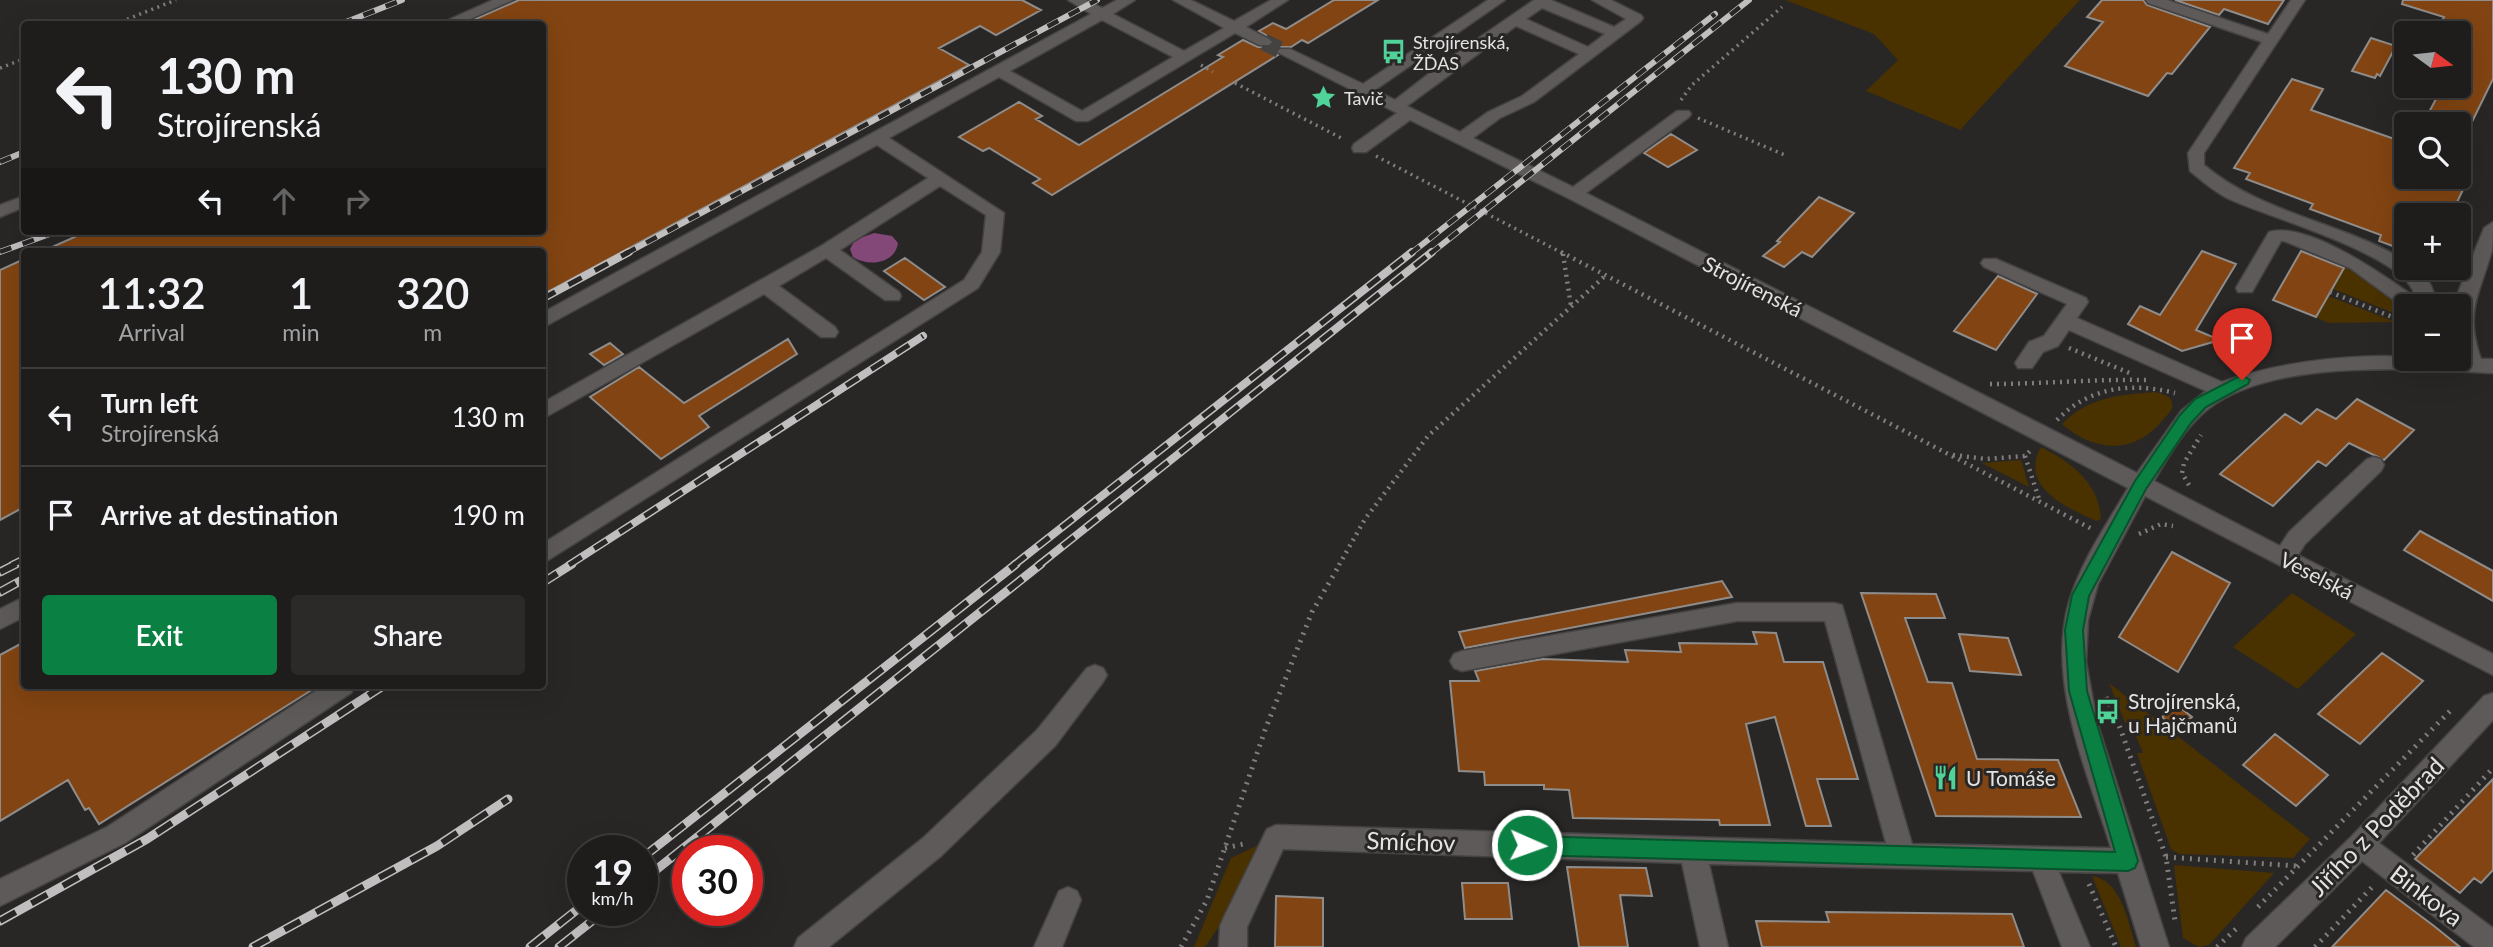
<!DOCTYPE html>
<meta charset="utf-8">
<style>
:root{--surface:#1f1d1c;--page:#2c2a29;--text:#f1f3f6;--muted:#a1a2a3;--line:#3c3b3b;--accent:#0b8043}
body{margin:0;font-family:Lato,sans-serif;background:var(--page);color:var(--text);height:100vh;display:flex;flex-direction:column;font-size:26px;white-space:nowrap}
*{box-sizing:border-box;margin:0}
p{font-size:23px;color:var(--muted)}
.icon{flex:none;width:38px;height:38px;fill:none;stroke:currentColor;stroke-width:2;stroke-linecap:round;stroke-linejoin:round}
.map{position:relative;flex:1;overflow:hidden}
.drawer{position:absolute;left:21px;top:248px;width:525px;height:441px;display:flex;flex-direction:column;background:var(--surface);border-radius:7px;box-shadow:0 7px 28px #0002,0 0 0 2px var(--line)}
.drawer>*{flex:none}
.banner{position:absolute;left:21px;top:21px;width:525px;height:214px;border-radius:7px;box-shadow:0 7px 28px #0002,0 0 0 2px var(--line);background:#1f1d1c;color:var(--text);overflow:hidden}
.needle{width:46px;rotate:105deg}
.tools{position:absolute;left:2394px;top:21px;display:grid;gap:14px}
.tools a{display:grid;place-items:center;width:77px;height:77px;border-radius:7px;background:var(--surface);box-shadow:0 7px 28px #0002,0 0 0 2px var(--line);font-size:35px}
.speed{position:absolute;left:567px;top:835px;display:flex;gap:14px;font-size:35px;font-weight:700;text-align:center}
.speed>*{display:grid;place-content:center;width:91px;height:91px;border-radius:50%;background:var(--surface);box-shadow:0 7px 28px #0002,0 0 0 2px var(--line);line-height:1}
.speed small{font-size:18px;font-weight:400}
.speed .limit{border:10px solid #d22;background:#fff;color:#111}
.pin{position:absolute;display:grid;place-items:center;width:60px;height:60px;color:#fff;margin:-72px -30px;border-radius:50% 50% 50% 0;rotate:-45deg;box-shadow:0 0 7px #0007}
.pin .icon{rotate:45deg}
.me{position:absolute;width:77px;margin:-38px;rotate:92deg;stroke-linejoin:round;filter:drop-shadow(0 0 5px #0008)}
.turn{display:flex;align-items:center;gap:24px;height:147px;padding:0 21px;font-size:32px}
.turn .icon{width:91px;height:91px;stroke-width:2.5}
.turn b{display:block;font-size:49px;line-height:60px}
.lanes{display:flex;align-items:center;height:66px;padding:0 21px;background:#0003;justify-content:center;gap:35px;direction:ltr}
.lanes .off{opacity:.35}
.eta{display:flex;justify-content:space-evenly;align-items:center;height:119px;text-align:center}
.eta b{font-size:42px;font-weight:600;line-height:49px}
.button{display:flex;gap:14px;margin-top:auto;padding:14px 21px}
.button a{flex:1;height:80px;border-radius:7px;background:var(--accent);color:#fff;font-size:28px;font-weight:600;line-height:80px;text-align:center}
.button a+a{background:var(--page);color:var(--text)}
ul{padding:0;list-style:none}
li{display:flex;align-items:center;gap:21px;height:98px;padding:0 21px;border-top:2px solid var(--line)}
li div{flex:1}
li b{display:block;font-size:26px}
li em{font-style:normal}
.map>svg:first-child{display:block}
.green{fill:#493100}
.water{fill:#834778}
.building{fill:#824412;stroke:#8f8d8b;stroke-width:2}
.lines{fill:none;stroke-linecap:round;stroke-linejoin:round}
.minor-tunnel{stroke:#454342;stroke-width:17;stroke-dasharray:17 8;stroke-linecap:butt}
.minor-casing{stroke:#444242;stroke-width:3}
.path-far2{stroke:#7f7d7d;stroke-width:3.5;stroke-dasharray:2 4.5;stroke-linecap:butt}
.path-far1{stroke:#7f7d7d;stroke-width:4.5;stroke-dasharray:2 5;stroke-linecap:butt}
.path{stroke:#7f7d7d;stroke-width:5;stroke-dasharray:2 6;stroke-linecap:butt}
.minor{fill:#5d5a59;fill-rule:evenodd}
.rail-far2-casing{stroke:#c0bebe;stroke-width:6}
.rail-far1-casing{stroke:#c0bebe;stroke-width:8}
.rail-casing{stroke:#c0bebe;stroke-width:9}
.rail-far2{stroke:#292726;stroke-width:4.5;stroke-dasharray:12;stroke-linecap:butt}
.rail-far1{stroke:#292726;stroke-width:5;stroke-dasharray:15;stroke-linecap:butt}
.rail{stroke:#292726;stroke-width:6;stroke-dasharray:18;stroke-linecap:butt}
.route{fill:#0b8043;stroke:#07532c;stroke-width:2}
.labels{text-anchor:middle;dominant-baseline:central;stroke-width:6;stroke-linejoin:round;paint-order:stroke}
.far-poi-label{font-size:18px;fill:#e4e2e2;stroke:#292726;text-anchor:start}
.street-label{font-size:21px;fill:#e4e2e2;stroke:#292726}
.poi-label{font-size:21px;fill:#e4e2e2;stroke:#292726;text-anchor:start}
.near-street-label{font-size:24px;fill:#e4e2e2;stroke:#292726}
</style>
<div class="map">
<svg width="2493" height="947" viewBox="0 0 2493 947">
<rect width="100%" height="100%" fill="#292726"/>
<path class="green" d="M1785,0H2080L1960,130L1866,91L1898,60L1874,34Z
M2345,267L2354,269L2402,305L2399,315L2333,289Z
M2328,296L2396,322L2328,323L2316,317Z
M2155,392C2162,394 2171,395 2172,403C2174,410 2166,416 2162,421C2134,455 2094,452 2062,424C2089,397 2118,395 2155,392Z
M2041,447C2071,462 2099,483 2101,519L2096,521C2066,507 2019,487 2041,447Z
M2021,460L2029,487L1982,463Z
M2292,593L2356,634L2298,689L2233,647Z
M2109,683L2310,839L2293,858L2179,854L2171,849L2137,753H2143L2131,724L2125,723Z
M1263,843L1253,854L1228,913L1205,947H1194L1231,858Z
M2174,866V865L2274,873L2209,945L2199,947L2183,938Z
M2092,876C2122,880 2128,923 2136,947H2121Z"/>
<path class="water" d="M874,233L892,236L898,243C895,264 868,267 853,257L850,249L855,240Z"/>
<path class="building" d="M519,0H1022L1041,10L996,35L980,26L939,48L969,65L542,295V252H41L88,231H542V24H464Z
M1334,0H1378L1308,43L1302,40L1291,47H1278L1274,52L1278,55L1052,195L1033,183L1040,179L989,148L983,151L959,137L1019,102L1042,116L1036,119L1079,145L1223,57L1218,55L1243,40L1258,47H1271L1274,40L1259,31L1273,23L1286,29Z
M2102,0H2143L2147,5L2210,27L2172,74L2167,73L2148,96L2065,66L2103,22L2087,17Z
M2175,0H2284L2268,24L2224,9L2219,15Z
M2403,0H2493V79L2469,128L2428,114L2443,86H2459V33H2435L2444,17L2402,4Z
M2371,38L2396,46L2380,76L2377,74L2375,78L2352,71Z
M2292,79L2323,89L2311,110L2406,143V177H2469L2451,215H2406V251L2379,241L2381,235L2310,209L2313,204L2246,179L2250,173L2234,168Z
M1671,134L1697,150L1668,167L1644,153Z
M1819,197L1854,213L1812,257L1802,252L1784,267L1763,256L1780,242L1777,241Z
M2202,251L2236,264L2196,330L2220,340L2182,351L2128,324L2140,306L2160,315Z
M2301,251L2344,268L2316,317L2273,300Z
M905,258L945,287L924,300L884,271Z
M24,259V507L0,520V270Z
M1998,276L2037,294L1996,350L1954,331Z
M788,339L797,354L699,416L709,427L661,459L590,397L639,367L684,403Z
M610,343L623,354L604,365L590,354Z
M2357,399L2414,430L2384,460L2349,443L2326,466L2318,461L2273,506L2220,474L2285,414L2301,424L2317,409L2336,419Z
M2420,531L2493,571V601L2404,550Z
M2172,552L2230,583L2178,672L2119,637Z
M1722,581L1732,597L1465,648L1459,632Z
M1861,593L1936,594L1945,618H1905L1928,682L1952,683L1977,759L2058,760L2081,817L1936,816Z
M1753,632L1776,633L1784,662H1823L1858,779H1817L1831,826H1806L1775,717L1746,724L1770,825H1720L1719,820L1573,818L1569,790L1544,789V785H1485L1484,772L1459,771L1450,681H1479L1475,671L1543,659L1628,662L1625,650L1681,652L1679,643L1757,644Z
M1959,634L2008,638L2021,675L1970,671Z
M24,642V686H318L99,824L89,808L85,810L68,780L0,821V655Z
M2382,653L2423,681L2360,744L2318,714Z
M2177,705L2192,717L2176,729L2162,717Z
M2275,734L2328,775L2296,806L2243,765Z
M2493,779V870L2481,883L2474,878L2460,893L2415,859Z
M1567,867L1646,868L1652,896L1620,895L1628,947H1579Z
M1462,883H1508L1512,919H1465Z
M2386,890L2434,926L2460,947H2332Z
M1276,896L1323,898V947H1275Z
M1826,912L2012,914L2024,947H1762L1756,921L1829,922Z"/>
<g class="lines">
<path class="minor-tunnel" d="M1264,42L1285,52"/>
<defs>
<path id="minor" d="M493,0H513L459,24H439Z
M1068,0H1086L1102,8L1117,0H1135L1113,14L1184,51L1224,28L1173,0H1191L1234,21L1271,0H1288L1246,27L1269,39L1272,42L1269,45H1259L1235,33L1088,121H1076L999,77L889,138L1004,213L1000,252L978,288L542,564V544L964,280L982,252L986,215L940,186L840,250L899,292L901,296L899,300H885L826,258L779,286L835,327L838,332L835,337H821L764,294L542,419V403L821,246L928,178L877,145L542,328V313L1091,14ZM1102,20L1173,57L1082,111L1010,71Z
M1488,0H1505L1375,90L1395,100L1444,62L1534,0H1551L1614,27L1626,19L1592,0H1611L1641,15L1643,18L1641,21L1534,102L1500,118L1473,138L1573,187L1677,111H1689L1691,114L1689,117L1586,193L2137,473L2181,411L2206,391L2069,330L2058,346L2043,352L2032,368H2018L2015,363L2029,342L2044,336L2067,304L1984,267L1981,263L1984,259H1996L2086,298L2088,302L2077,318L2222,382C2274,364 2327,357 2383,356C2408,356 2436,363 2462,358L2459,350V306H2455L2457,295L2484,228L2493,222C2493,231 2493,242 2492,250C2480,294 2464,311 2481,359H2493V373C2412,369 2274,358 2208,409C2185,427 2168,457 2154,481L2280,546L2289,532L2367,459L2374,457L2381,459L2384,465L2381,471L2305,544L2298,555L2493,654V675L2145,496L2098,584L2088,620L2086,662L2097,722L2169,947H2141L2118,873L2059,872L2090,947H2062L2033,871L1709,864L1728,947H1700L1682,863L1283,849L1247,927V947H1219L1220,926L1224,917L1267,829L1276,825L1886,843L1825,621H1737L1462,671L1454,668L1450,661L1454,654L1462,651L1737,603H1834L1842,605L1912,844L2111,848C2088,773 2046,682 2069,602C2081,561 2107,524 2128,488L1568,198L1410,120L1366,152H1354L1352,148L1354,144L1397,113L1277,52L1280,49H1290L1363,84ZM1542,8L1605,34L1588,47L1526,19ZM1516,26L1579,54L1522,96L1488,112L1460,132L1407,106Z
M2146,0H2167L2268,34L2291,0H2305L2204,153V165C2262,214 2342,222 2406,261V268H2416C2427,278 2439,291 2432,306H2406V309L2350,268L2284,241H2281L2252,292H2238L2236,288L2269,232C2308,221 2383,275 2415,297C2410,256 2267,217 2229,199C2215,192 2202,181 2190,171L2188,153L2262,42L2148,3Z
M24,196V207L0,217V205Z
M24,597V617L0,629V609Z
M1095,665L1103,668L1107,675L1103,682L1055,746L941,856L829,947H794L798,938L923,838L1037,730L1087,668Z
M323,686H355L351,693L125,843L0,906V879L107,827Z
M2493,693V720L2379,843L2493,928V947H2474L2362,861L2275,947H2242L2246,938L2352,836L2484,696Z
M1068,887L1077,891L1081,900L1062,947H1034L1059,891Z"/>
</defs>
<use href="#minor" class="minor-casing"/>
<path class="path-far2" d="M115,24L176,0
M1201,65L1213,72
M0,68L24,59
M1235,83L1343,139
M1681,100L1692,85L1782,7
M1698,118L1787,156
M1376,156L1564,254"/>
<path class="path-far1" d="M1561,252L2092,529
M1563,254L1571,306
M2330,292L2395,318
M2069,348L2132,374
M1990,384C2042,384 2094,379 2146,380
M2057,420C2089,387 2131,382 2175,393
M1953,455L1986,459L2025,456L2032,449
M2025,456L2040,502
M2189,485L2182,473L2184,463L2201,435
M2139,534L2161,524L2173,526
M1339,565L1365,519L1428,436L1605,276"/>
<path class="path" d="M2106,697L2119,725L2166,857L2175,921
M1225,848L1248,843
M2413,855L2493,768
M2166,857L2297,866
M2089,884L2116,947
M2258,907L2450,711
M1181,947L1207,900L1265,730L1312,612L1340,564
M2217,947L2237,928
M2315,947L2375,884"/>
<use href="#minor" class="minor"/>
<defs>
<path id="rail-far2" d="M341,24L402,0
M0,162L24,152
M0,252L58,231
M625,254L1097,0
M1410,254L1715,14
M1430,254L1749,0"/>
<path id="rail-far1" d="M542,299L629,252
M12,565L24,559
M569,565L923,336
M1014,565L1412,252
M1039,565L1432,252"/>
<path id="rail" d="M0,572L16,564
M542,583L572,564
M0,592L24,579
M642,858L1016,564
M642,881L1041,564
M0,921L147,839L383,686
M253,947L437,846L508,799
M530,947L583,905
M559,947L606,910"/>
</defs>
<use href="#rail-far2" class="rail-far2-casing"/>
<use href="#rail-far1" class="rail-far1-casing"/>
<use href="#rail" class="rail-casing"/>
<use href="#rail-far2" class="rail-far2"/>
<use href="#rail-far1" class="rail-far1"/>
<use href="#rail" class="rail"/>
</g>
<path class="route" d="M2242,375L2250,380L2248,384L2206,407L2191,423L2146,489L2089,596L2083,630L2087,691L2138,861L2135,868L2128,871L1527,855L1520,852L1517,845L1520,839L1527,836L2115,852L2069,691L2065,630L2072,595L2135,481L2180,415L2195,399Z"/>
<defs>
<symbol id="bus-bare" viewBox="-9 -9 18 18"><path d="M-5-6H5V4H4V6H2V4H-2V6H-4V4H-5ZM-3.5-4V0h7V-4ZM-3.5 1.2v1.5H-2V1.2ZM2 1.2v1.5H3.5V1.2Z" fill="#4fd399" stroke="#292726" stroke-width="2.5" paint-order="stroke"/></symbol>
<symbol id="sight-bare" viewBox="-9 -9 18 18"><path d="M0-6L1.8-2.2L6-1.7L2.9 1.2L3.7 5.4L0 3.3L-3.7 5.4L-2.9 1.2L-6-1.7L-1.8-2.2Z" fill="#4fd399" stroke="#292726" stroke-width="2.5" paint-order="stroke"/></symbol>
<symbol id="restaurant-bare" viewBox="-9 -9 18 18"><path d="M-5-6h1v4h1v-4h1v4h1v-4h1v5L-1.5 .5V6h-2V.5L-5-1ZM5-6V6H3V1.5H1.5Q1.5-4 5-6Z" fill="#4fd399" stroke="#292726" stroke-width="2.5" paint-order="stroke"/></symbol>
</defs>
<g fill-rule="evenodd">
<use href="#bus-bare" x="1376" y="34" width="35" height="35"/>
<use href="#sight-bare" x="1306" y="80" width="35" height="35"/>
<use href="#bus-bare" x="2090" y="694" width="35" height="35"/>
<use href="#restaurant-bare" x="1928" y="760" width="35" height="35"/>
</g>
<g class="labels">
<g class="far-poi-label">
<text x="1413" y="42">Strojírenská,<tspan x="1413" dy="21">ŽĎAS</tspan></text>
<text x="1344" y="98">Tavič</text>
</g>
<g class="street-label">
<text transform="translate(1753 286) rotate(27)">Strojírenská</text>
<text transform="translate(2317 575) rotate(27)">Veselská</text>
</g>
<g class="poi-label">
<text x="2128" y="700">Strojírenská,<tspan x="2128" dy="24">u Hajčmanů</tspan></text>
<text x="1966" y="777">U Tomáše</text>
</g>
<g class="near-street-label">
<text transform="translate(2376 826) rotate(-46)">Jiřího z Poděbrad</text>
<text transform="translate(1411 841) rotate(2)">Smíchov</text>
<text transform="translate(2427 895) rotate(37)">Binkova</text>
</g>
</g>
</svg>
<div class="tools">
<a><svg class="needle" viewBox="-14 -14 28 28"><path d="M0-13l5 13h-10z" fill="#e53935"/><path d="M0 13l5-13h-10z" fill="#a1a2a3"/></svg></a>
<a><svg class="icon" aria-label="search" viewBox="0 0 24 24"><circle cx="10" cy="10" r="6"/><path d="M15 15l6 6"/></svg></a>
<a>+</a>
<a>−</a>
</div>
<div class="speed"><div>19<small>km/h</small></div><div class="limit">30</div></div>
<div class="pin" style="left:2242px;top:380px;background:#d93025"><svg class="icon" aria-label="arrive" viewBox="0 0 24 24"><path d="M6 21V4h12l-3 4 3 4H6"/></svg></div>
<svg class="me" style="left:1527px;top:845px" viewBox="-20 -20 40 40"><circle r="17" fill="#0b8043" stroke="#fff" stroke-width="3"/><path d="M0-11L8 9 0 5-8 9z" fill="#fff"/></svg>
<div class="banner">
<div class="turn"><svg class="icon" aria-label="left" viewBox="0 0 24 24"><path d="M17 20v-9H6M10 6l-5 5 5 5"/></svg><div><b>130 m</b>Strojírenská</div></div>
<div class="lanes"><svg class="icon" aria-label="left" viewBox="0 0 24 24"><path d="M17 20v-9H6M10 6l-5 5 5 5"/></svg><svg class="icon off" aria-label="ahead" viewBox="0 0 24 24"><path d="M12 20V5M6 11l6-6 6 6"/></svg><svg class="icon off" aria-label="right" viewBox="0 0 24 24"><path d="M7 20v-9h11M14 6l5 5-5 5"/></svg></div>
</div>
<section class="drawer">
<div class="eta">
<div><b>11:32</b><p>Arrival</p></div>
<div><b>1</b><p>min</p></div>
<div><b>320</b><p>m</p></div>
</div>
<ul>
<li><svg class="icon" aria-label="left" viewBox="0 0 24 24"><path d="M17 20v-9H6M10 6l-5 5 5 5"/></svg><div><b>Turn left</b><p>Strojírenská</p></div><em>130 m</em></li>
<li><svg class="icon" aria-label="arrive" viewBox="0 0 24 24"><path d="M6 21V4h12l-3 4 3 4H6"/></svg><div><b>Arrive at destination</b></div><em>190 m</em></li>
</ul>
<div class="button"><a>Exit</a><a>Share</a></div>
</section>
</div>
